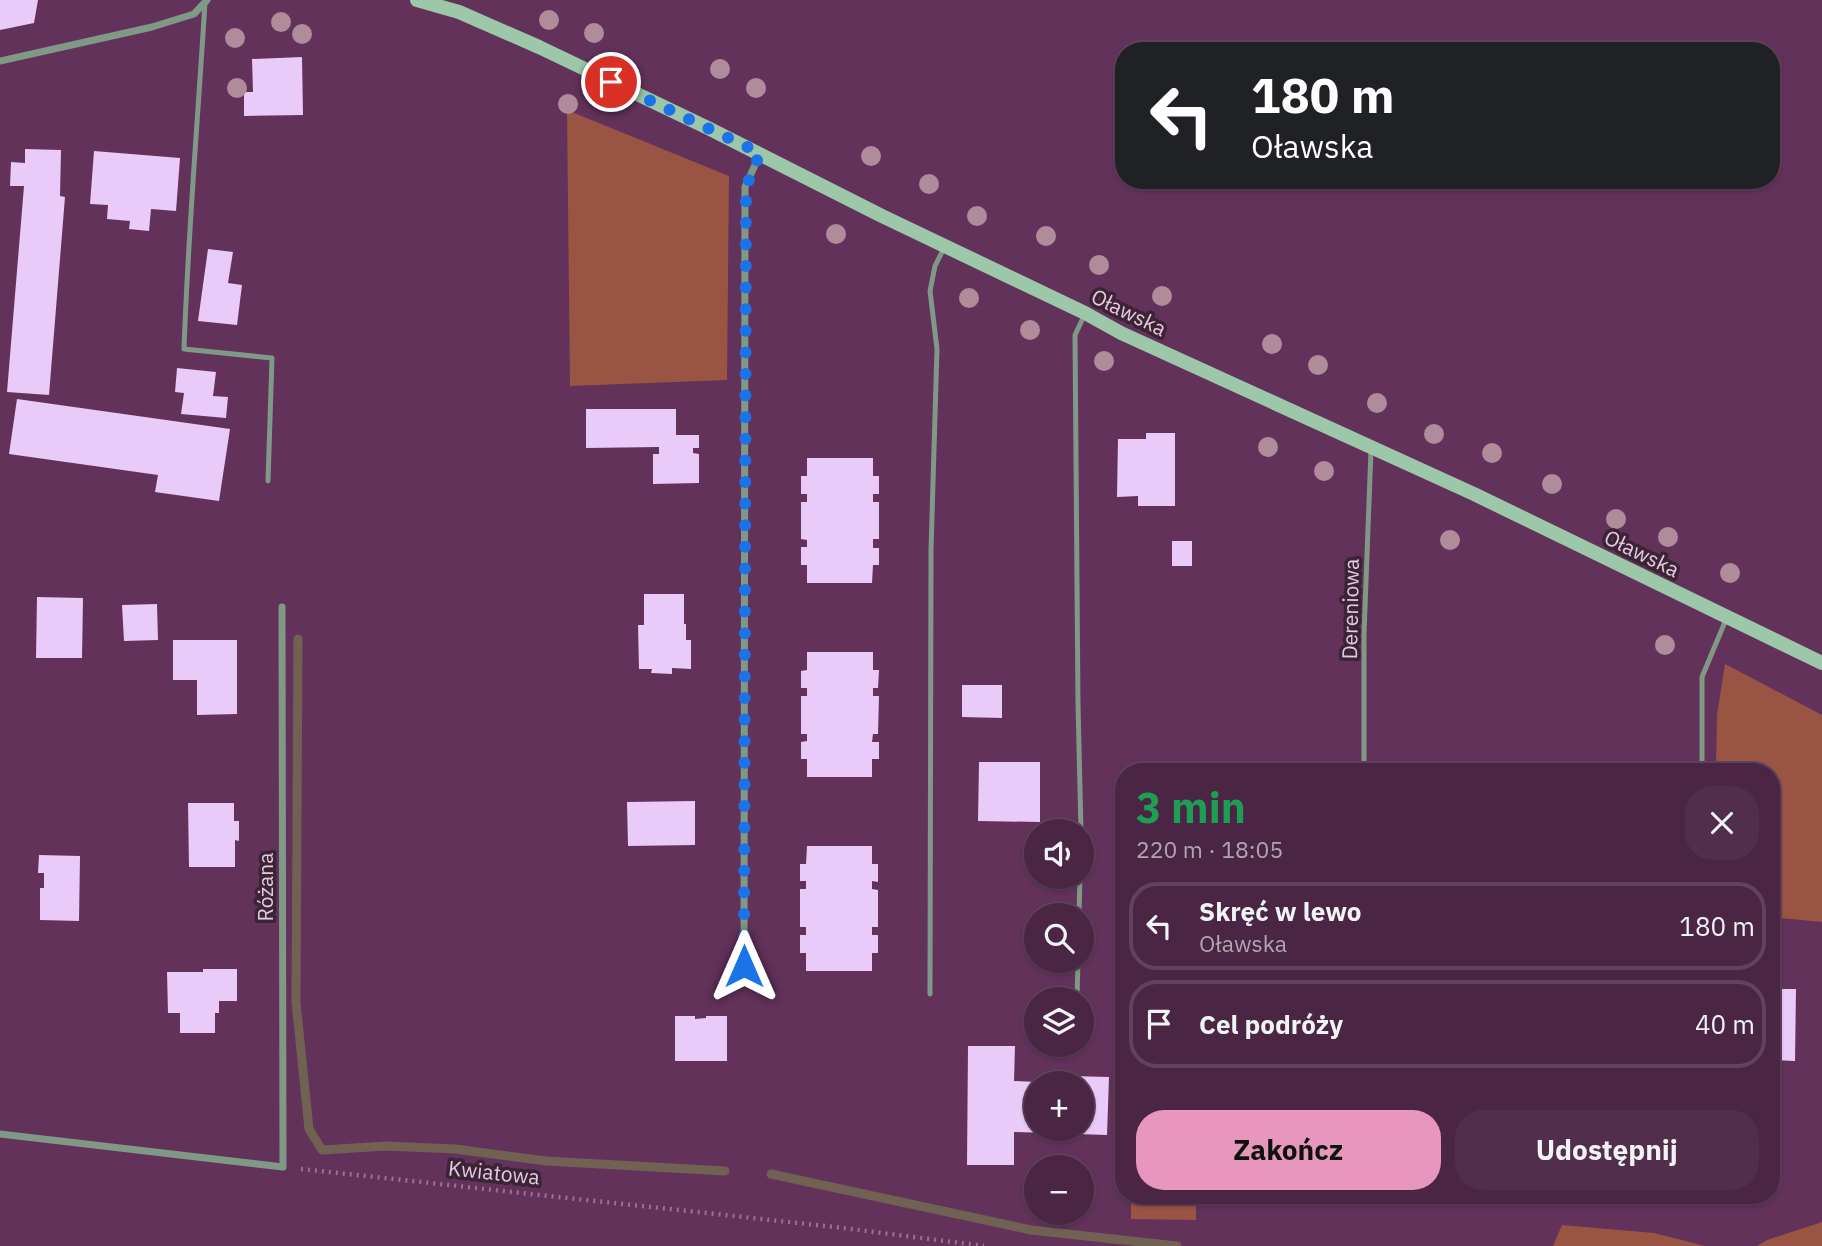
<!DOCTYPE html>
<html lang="pl">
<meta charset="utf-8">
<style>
:root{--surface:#4a2644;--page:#512e4b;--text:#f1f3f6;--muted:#b2a5b2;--line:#61435d;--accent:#e797bd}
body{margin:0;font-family:"IBM Plex Sans",sans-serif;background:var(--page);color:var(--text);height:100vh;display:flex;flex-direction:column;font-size:26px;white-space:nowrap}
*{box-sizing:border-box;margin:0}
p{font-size:23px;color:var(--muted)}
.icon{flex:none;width:38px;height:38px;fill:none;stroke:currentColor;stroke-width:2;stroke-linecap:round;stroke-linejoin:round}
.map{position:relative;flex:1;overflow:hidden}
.side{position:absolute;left:1115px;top:763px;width:665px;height:441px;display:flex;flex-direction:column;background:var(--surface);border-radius:28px;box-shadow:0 2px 5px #0004,0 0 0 2px var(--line)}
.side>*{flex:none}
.banner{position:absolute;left:1115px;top:42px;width:665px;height:147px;border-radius:28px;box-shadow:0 2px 5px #0004,0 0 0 2px var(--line);background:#202124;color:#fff;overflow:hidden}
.fabs{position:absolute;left:1024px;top:819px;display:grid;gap:14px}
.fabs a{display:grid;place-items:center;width:70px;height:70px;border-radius:50%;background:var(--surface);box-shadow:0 2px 5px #0004,0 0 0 2px var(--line);font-size:35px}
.pin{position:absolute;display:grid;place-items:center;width:60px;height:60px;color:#fff;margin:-30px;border:4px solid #fff;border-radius:50%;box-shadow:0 2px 7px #0007}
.me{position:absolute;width:77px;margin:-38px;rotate:0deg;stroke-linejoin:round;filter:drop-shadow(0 0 5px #0008)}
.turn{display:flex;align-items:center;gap:24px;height:147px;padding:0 21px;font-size:32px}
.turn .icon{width:91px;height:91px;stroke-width:2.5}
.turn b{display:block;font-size:49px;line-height:60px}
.round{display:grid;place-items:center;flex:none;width:74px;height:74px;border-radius:28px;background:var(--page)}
.head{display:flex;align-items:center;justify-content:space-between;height:119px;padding:0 21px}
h1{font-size:42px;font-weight:700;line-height:52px;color:#1e9e55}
.button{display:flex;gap:14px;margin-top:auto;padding:14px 21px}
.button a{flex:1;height:80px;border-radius:28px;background:var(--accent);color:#111;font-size:28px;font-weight:700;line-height:80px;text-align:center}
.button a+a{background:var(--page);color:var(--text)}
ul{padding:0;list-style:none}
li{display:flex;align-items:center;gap:21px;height:88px;margin:0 14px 10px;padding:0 7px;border:4px solid var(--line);border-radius:28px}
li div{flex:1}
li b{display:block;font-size:26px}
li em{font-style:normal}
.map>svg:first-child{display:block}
.green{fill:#9a5444}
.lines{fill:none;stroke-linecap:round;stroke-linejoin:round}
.stream{stroke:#706152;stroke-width:9}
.building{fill:#e9caf9}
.path{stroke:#997192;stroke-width:4.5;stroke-dasharray:2 5;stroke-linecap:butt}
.lane{stroke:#7f9986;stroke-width:5}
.street{stroke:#7f9986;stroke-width:7}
.secondary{stroke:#9dc7a9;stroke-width:14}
.tree{fill:#b08c9a}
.route{stroke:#1a73e8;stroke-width:12;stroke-dasharray:0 21.6}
.labels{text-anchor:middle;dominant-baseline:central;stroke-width:7;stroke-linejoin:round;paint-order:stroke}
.street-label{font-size:21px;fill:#e6c8df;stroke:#3a2435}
</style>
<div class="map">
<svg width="1822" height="1246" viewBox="0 0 1822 1246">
<rect width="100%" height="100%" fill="#62325a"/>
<path class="green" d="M567,110L729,176L727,380L570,386Z
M1725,664L1822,715V922L1771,917V772H1716L1717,715Z
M1131,1195H1196V1220L1131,1219Z
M1822,1222V1246H1757L1767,1240Z
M1562,1225L1654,1233L1705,1246H1553Z"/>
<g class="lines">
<path class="stream" d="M298,639L296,1002L309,1129L322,1150L386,1146L455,1149L546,1161L725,1171
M771,1174L1031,1230L1177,1246"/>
</g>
<path class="building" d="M0,0H38L34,23L0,30Z
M302,57L303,115L244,116V92H253L252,59Z
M25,149L61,150L60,196L65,197L49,395L7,392L24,186H10L11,162L25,163Z
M94,151L180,158L176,211L151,209L149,231L129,229L130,221L107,219L108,205L90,204Z
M208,249L233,252L228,283L242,285L237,325L198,321Z
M177,368L216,372L213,396L228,397L226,418L181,414L184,393L175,392Z
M17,399L230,429L219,501L155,492L158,475L9,454Z
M586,409H676V435H699V448H693V453L699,454V483L653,484V454H659V447L586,448Z
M1146,433H1175V506H1138V496L1117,497L1118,439H1146Z
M807,458H873V476H879V494H873V502H879V539H873V548H879V565H873L872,583H807V565H801V547H807V540L801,539V502H807V494H801V476H807Z
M1172,541H1192V566H1172Z
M644,594H684V624H686V640H691V669L672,668V674L651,673L652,669H639L638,625H644Z
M37,597L83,598L82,658H36Z
M157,604L158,640L124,641L122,605Z
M173,640H237V714L197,715V680H173Z
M807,652H873V670H879L878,688H873V696H879L878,734H873L872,742H879V759H872V777H807V759H801V742L807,741V734H801V696H807V688H801V671L807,670Z
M962,685H1002V718L962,717Z
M979,762H1040V822L978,821Z
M695,801V845L628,846L627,802Z
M188,803H234V821H239V841L235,840V867H189Z
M807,846H872V864H878V882L872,881V889L878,890V927H872V935H878V953H872V971H806V953H800V935H806V927H800V889H806V881H800V864H806Z
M39,855L80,856L79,921L40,920V888H44V873H38Z
M203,969H237V1001H219V1013H215V1033H180V1013H168L167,972H203Z
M1771,989H1796L1795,1061L1771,1060Z
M675,1016H695V1019L706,1018V1016H727V1061H675Z
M968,1046H1015L1014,1081L1036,1082V1129H1082V1083H1070V1076L1109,1077L1107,1135L1014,1132V1165H967Z"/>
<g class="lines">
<path class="path" d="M301,1169L835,1227L984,1246"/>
<path class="lane" d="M205,2C198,118 188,233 184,349L272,358L268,481
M1364,772V634L1371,450
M1702,772V677L1727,617
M1081,831L1078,704L1075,335L1084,316
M1079,915L1080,877
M930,994L931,550L937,349L930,291L935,266L944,248
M1077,999L1078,961"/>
<path class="street" d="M0,61L152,27L194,14L207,0
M744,966L745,187L760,154
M0,1134L283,1167L282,607"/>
<path class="secondary" d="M417,0L459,12L539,47L708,128L882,216L1085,313L1121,333L1474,494L1822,663"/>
</g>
<g class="tree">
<circle cx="549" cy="20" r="10"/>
<circle cx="281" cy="22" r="10"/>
<circle cx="594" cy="33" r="10"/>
<circle cx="302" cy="34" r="10"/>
<circle cx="235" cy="38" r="10"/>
<circle cx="720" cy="69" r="10"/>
<circle cx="237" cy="88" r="10"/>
<circle cx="756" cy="88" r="10"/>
<circle cx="568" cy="104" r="10"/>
<circle cx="871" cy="156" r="10"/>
<circle cx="929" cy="184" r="10"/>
<circle cx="977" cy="216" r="10"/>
<circle cx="836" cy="234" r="10"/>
<circle cx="1046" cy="236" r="10"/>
<circle cx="1099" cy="265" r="10"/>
<circle cx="1162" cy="296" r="10"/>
<circle cx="969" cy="298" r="10"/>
<circle cx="1030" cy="330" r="10"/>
<circle cx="1272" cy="344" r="10"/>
<circle cx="1104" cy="361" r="10"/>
<circle cx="1318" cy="365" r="10"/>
<circle cx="1377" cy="403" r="10"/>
<circle cx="1434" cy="434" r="10"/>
<circle cx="1268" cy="447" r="10"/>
<circle cx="1492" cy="453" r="10"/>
<circle cx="1324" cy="471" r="10"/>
<circle cx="1552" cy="484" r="10"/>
<circle cx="1616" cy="519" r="10"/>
<circle cx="1668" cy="537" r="10"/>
<circle cx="1450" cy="540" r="10"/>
<circle cx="1730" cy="573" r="10"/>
<circle cx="1665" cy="645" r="10"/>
</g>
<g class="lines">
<path class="route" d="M611,82L760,153L746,187L744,966"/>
</g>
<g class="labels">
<g class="street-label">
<text transform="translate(1129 312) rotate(26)">Oławska</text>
<text transform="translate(1642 553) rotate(26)">Oławska</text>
<text transform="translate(1350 609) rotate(-89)">Dereniowa</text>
<text transform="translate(265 887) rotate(-90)">Różana</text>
<text transform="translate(494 1172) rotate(6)">Kwiatowa</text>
</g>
</g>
</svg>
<div class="fabs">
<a><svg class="icon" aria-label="sound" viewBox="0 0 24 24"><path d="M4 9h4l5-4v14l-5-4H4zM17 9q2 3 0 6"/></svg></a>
<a><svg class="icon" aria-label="search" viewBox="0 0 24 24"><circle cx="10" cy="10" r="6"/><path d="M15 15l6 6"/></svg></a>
<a><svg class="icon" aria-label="layers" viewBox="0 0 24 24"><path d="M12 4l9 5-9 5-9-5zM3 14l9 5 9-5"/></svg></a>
<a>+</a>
<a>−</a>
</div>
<div class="pin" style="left:611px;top:82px;background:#d93025"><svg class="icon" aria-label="arrive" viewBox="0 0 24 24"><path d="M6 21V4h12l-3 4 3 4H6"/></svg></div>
<svg class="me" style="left:744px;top:966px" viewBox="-20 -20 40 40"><path d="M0-17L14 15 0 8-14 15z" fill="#1a73e8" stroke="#fff" stroke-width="4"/></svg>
<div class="banner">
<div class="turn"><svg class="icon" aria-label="left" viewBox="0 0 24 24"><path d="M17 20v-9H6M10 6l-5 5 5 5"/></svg><div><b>180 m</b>Oławska</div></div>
</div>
<section class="side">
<div class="head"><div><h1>3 min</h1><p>220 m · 18:05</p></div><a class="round"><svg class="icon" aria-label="close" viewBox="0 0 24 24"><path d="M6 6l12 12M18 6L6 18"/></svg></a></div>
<ul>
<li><svg class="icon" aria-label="left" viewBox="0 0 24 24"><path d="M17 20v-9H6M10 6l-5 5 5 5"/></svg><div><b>Skręć w lewo</b><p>Oławska</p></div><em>180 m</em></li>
<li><svg class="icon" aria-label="arrive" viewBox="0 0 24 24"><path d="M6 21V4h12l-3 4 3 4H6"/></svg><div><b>Cel podróży</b></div><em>40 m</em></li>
</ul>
<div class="button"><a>Zakończ</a><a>Udostępnij</a></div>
</section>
</div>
